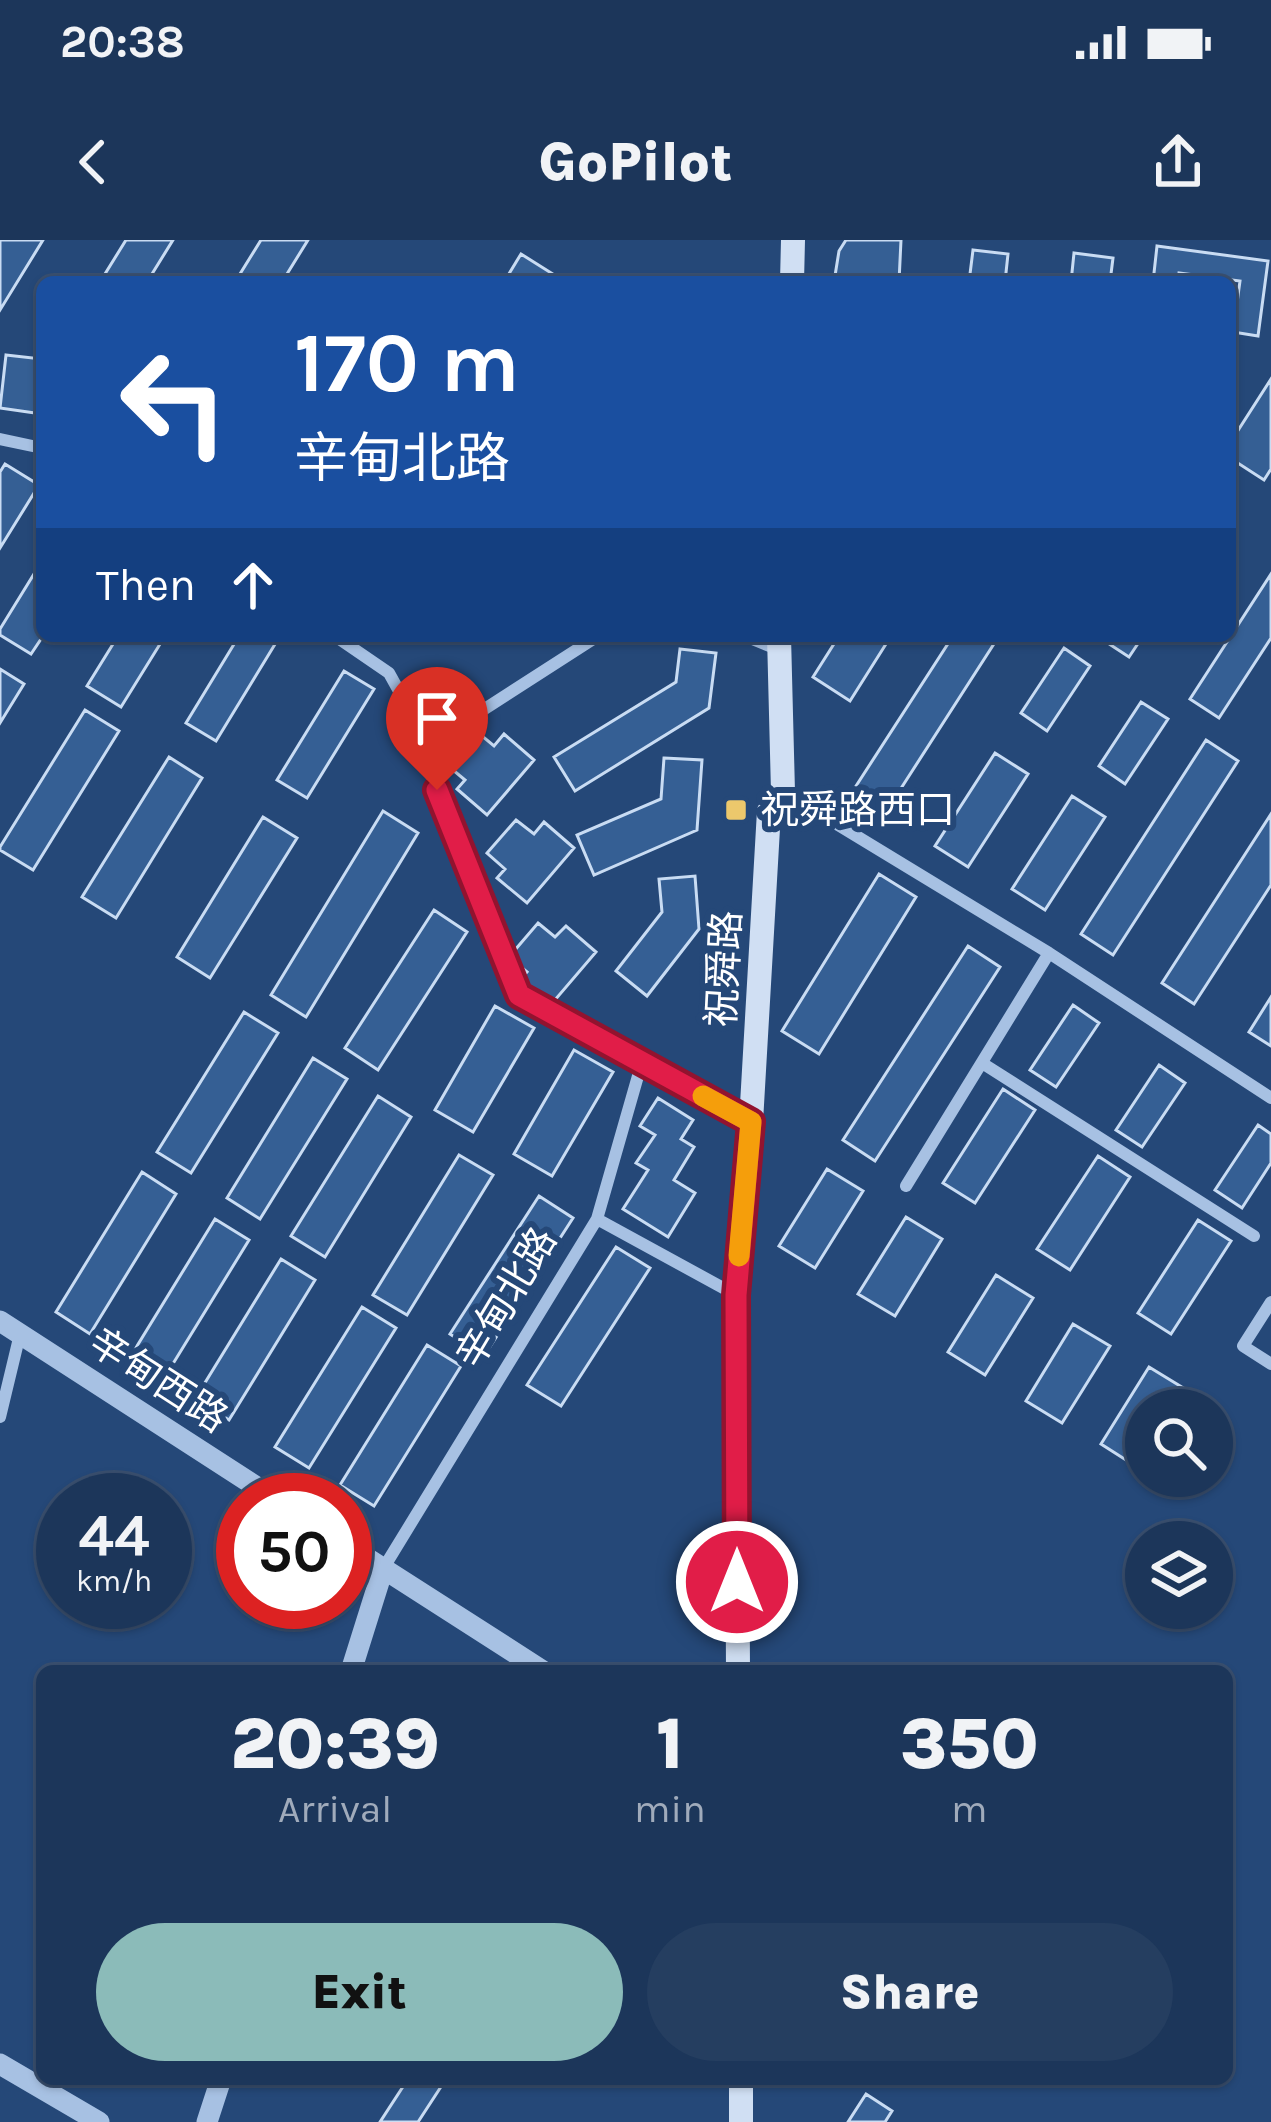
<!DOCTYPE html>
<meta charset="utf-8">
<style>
:root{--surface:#1c365a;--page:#253e60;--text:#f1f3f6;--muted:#a0abbb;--line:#3a5070;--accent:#8bbbb9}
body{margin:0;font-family:Karla,"Noto Sans SC",sans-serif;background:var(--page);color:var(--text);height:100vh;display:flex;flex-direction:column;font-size:45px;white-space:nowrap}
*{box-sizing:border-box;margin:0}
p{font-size:39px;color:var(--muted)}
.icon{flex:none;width:66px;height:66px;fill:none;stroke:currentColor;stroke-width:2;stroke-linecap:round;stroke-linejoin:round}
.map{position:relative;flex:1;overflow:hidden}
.side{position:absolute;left:36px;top:1425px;width:1197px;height:420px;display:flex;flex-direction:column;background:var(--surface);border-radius:18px;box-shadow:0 3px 9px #0004,0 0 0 3px var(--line)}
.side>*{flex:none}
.banner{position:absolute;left:36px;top:36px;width:1200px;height:366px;border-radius:18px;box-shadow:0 3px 9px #0004,0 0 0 3px var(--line);background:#1a4fa0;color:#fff;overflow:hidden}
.tools{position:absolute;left:1125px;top:1149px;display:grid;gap:24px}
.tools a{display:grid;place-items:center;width:108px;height:108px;border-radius:50%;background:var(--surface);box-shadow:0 3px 9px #0004,0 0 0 3px var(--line);font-size:60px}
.speed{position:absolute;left:36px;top:1233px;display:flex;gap:24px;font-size:60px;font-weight:700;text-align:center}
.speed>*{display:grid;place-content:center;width:156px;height:156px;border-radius:50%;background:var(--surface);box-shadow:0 3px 9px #0004,0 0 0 3px var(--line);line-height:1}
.speed small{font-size:30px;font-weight:400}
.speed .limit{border:18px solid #d22;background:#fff;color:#111}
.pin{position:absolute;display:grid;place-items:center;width:102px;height:102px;color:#fff;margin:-123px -51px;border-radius:50% 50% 50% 0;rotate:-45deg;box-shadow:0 0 12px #0007}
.pin .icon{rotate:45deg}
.me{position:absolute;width:132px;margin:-66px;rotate:0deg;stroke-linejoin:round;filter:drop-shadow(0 0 9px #0008)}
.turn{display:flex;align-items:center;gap:42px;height:252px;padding:0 60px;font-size:54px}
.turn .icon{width:156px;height:156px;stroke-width:2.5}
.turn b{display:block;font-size:84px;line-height:102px}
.then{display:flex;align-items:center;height:114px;padding:0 60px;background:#0003;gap:24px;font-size:45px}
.eta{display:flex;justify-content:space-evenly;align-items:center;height:204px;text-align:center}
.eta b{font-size:72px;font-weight:800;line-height:84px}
.button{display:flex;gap:24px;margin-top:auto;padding:24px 60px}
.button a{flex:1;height:138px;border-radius:72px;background:var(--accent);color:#111;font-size:48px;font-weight:800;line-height:138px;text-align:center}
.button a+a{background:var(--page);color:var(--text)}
.status{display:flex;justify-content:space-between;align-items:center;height:84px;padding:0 60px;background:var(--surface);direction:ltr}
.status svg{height:33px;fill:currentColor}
header{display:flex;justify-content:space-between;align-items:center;height:156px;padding:0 60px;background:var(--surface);font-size:54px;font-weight:800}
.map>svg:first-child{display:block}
.building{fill:#355f94;stroke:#c9dcf3;stroke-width:3}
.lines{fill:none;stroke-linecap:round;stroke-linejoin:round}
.minor{stroke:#a7c1e3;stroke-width:12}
.tertiary{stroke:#a7c1e3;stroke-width:21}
.secondary{stroke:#d0dff3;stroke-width:24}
.route-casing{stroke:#92132f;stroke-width:30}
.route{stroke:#e11d48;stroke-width:21}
.slow{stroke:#f59e0b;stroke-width:21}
.poi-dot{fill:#ecc86c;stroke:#254878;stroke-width:4.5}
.labels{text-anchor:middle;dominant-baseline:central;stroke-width:12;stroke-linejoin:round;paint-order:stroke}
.poi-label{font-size:39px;fill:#fff;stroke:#254878;text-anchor:start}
.street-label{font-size:39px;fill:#fff;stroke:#254878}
</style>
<div class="status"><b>20:38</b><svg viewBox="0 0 49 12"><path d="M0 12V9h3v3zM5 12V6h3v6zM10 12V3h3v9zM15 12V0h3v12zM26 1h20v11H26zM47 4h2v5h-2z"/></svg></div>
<header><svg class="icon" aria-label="back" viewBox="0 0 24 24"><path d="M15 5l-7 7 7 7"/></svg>GoPilot<svg class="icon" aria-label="share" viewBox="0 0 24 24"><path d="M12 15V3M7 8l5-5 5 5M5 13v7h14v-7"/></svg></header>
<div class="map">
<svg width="1271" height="1882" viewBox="0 0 1271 1882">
<rect width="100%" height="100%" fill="#254878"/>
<path class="building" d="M0,0H43L0,70Z
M126,0H173L147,42H100Z
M261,0H308L282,42H235Z
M846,0H901L899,42H834L839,11Z
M1157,6L1268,21L1258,96L1233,92L1240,41L1179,33L1178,42H1153Z
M973,10L1008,14L1005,42H969Z
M1074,13L1113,18L1110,42H1071Z
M521,14L556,36L553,42H504Z
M6,115L42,119V174L0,168Z
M1271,139V229L1264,240L1230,218V203Z
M5,224L39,245L0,308V232Z
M42,321L43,396L31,414L0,395V389Z
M1271,334V398L1219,478L1190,459Z
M118,396H165L121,467L87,446Z
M239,396H280L216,501L186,483Z
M839,396H891L850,461L813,437Z
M953,396H999L889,567L856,546Z
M1101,396H1143L1129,417L1100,398Z
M1064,408L1090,426L1047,491L1021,473Z
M680,409L716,413L709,468L575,551L554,517L676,442Z
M0,429L24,444L0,483Z
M344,431L374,449L307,558L277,540Z
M1141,462L1168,479L1125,544L1099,526Z
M85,470L119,491L33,630L0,610V607Z
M476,491L494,506L504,494L534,520L487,575L457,549L465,540L447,525Z
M1206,500L1238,521L1113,715L1081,694Z
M995,513L1028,534L968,627L935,606Z
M169,517L202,538L116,678L82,657Z
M664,518L702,520L697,590L594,635L577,595L661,559Z
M1072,556L1105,577L1045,670L1012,649Z
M383,571L418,593L306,777L271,755Z
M1271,574V645L1194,764L1162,743Z
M263,577L297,598L210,738L177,717Z
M516,580L534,594L544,582L574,608L527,663L497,638L505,629L487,613Z
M879,634L916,657L819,814L782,791Z
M695,636L699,689L647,756L616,731L662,672L659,639Z
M434,670L467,692L378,830L345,808Z
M538,683L555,697L566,686L596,712L549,767L519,741L527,732L509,717Z
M968,706L1000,727L875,921L843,900Z
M1271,757V806L1249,792Z
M1073,765L1099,783L1056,847L1030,830Z
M495,766L534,788L473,892L435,870Z
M244,772L278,793L191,933L157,912Z
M574,810L613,832L552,936L514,914Z
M313,818L347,839L260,979L227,958Z
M1159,825L1185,843L1142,907L1116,890Z
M1003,849L1035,870L975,963L943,943Z
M378,856L411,877L325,1017L291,996Z
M658,858L693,880L681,899L694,907L674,940L695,953L668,997L623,969L648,930L636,923L655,895L640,886Z
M1258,885L1271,894V923L1242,968L1215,950Z
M459,915L493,935L407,1075L373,1055Z
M1098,916L1130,937L1070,1030L1037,1009Z
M827,929L863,951L815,1028L779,1006Z
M142,932L176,954L90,1094L56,1072Z
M539,956L573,978L484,1116L450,1094Z
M906,977L942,999L895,1076L858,1054Z
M215,979L249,1000L163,1140L129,1119Z
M1198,980L1231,1001L1171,1094L1138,1073Z
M616,1007L650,1028L561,1166L527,1145Z
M281,1019L315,1040L229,1180L195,1159Z
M996,1035L1033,1058L985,1135L948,1112Z
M362,1067L396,1088L309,1228L275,1207Z
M1073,1084L1110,1106L1062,1183L1026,1161Z
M427,1105L461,1126L374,1266L340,1245Z
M1149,1127L1185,1149L1172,1170H1146V1213L1137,1227L1101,1204Z
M408,1839H446L418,1882H380Z
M866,1854L892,1871L885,1882H848Z"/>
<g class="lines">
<path class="minor" d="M0,199L42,208
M335,396L389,433L410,471L421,510L519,755L642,822
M745,396L777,409
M421,510L598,396
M784,552L1049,713L1271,858
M982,823L1254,996
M906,946L1049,713
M597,979L736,1055
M1271,1062L1243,1106L1271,1124
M0,1177L20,1094
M383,1329L597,979L642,822L751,882"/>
<path class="tertiary" d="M0,1081L277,1260
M345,1304L543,1431
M351,1431L383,1329
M0,1824L99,1882
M207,1882L221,1839"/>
<path class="secondary" d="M792,42L793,0
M738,1431L736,1055L751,882L769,571L783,552L779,396
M741,1839V1882"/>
</g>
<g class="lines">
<defs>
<path id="route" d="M437,550L519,755L751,882L736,1055L737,1342"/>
</defs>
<use href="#route" class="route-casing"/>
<use href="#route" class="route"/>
<path class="slow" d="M703,856L751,882L739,1016"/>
</g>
<rect class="poi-dot" x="724" y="558" width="24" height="24" rx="6"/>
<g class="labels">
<g class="poi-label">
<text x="760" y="570">祝舜路西口</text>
</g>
<g class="street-label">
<text transform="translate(724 729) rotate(-87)">祝舜路</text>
<text transform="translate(506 1058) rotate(-59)">辛甸北路</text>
<text transform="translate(158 1140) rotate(33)">辛甸西路</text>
</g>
</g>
</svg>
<div class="tools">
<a><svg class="icon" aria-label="search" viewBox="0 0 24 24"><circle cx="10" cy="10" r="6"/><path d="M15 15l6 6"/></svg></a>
<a><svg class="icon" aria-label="layers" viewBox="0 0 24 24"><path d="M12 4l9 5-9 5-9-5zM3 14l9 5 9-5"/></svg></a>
</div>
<div class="speed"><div>44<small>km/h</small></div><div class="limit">50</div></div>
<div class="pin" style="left:437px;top:550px;background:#d93025"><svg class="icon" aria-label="arrive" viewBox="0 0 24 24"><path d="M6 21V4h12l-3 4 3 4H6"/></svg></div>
<svg class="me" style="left:737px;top:1342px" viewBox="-20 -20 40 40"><circle r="17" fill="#e11d48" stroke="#fff" stroke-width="3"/><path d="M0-11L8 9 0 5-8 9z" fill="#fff"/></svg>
<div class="banner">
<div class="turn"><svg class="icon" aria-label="left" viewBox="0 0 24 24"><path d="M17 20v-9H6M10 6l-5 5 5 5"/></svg><div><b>170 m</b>辛甸北路</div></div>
<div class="then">Then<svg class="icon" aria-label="ahead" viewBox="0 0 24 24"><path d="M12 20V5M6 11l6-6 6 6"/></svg></div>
</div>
<section class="side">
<div class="eta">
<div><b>20:39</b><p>Arrival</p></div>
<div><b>1</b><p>min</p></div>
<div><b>350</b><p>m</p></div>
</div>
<div class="button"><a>Exit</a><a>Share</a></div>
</section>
</div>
